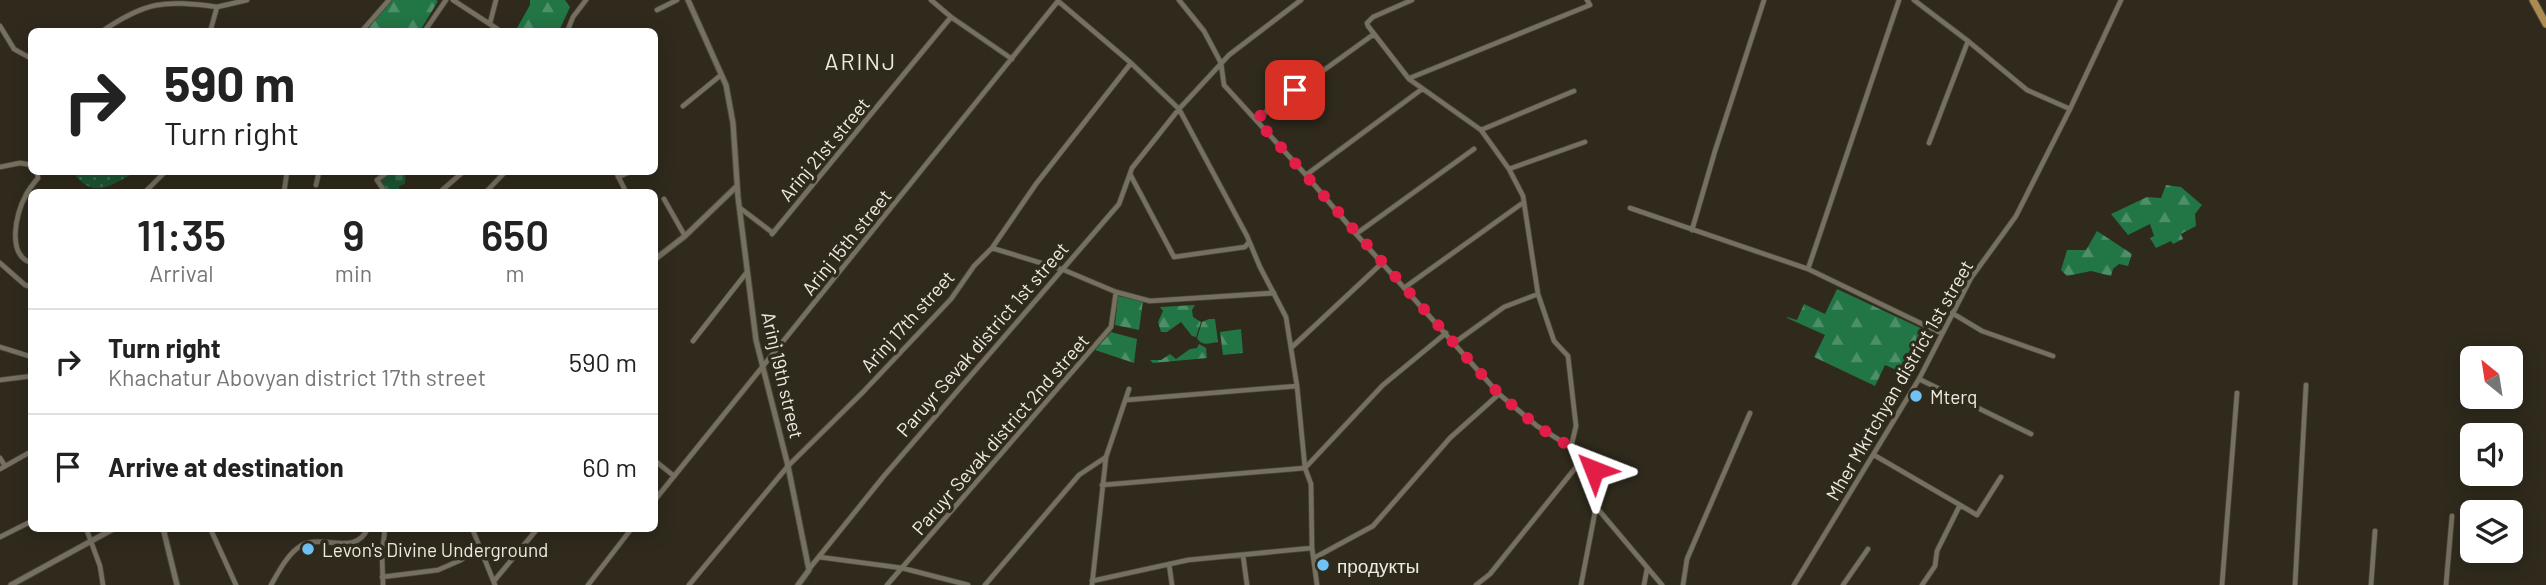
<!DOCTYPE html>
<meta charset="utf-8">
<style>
:root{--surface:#fff;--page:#f2f2f2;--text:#222;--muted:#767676;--line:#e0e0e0}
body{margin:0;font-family:Barlow,sans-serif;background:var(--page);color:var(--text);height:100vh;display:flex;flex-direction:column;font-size:26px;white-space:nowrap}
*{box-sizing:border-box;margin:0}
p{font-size:23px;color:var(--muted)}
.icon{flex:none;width:38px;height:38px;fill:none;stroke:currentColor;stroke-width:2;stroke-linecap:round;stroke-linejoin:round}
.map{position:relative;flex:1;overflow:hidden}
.drawer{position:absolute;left:28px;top:189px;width:630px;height:343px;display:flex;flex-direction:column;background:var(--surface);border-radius:10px;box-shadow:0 4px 18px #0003}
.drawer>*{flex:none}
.banner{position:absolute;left:28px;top:28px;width:630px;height:147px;border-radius:10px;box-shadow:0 4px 18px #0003;background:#fff;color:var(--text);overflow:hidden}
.needle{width:46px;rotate:330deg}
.controls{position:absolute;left:2460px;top:346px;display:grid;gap:14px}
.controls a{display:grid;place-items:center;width:63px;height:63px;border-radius:10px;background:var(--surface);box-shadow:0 4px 18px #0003;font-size:35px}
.pin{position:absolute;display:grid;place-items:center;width:60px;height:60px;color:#fff;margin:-30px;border-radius:14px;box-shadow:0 4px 10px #0006}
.me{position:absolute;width:77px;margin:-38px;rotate:315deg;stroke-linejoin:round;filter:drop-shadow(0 0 5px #0008)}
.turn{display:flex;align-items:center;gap:24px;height:147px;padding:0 21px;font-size:32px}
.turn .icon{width:91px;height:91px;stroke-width:2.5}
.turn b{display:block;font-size:49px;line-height:60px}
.eta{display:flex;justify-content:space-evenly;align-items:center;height:119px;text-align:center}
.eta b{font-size:42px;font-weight:600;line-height:49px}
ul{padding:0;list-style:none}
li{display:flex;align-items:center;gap:21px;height:105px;padding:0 21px;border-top:2px solid var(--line)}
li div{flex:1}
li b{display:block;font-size:26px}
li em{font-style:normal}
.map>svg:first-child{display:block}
.forest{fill:url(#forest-firs)}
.cemetery{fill:url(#cemetery-stones)}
.park{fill:url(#park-dots)}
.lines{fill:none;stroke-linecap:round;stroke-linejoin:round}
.minor-casing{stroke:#4b473a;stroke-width:6}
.tertiary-casing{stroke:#4b473a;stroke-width:7}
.primary-casing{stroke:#4b473a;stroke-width:9}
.minor{stroke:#767060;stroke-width:4.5}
.tertiary{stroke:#767060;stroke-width:5}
.primary{stroke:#ab8c4e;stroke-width:7}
.route{stroke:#e11d48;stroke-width:12;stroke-dasharray:0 21.6}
.poi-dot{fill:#70c2f4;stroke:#2f2a1c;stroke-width:2.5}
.labels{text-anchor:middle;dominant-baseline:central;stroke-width:7;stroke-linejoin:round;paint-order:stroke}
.street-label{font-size:19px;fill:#eeebe2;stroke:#2f2a1c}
.poi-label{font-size:19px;fill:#eeebe2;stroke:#2f2a1c;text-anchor:start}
.quarter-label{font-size:23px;letter-spacing:2px;fill:#eeebe2;stroke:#2f2a1c}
</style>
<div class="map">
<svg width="2546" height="585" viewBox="0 0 2546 585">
<defs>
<pattern id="forest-firs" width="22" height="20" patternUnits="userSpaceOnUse" patternTransform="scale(1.75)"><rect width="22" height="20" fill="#227545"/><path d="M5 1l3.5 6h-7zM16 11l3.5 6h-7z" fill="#4d8f68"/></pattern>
<pattern id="cemetery-stones" width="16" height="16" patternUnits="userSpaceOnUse" patternTransform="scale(1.75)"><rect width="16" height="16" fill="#1c5533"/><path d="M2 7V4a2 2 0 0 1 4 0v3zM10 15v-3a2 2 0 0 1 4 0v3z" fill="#3d6e50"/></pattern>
<pattern id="park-dots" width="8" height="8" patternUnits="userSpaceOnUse" patternTransform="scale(1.75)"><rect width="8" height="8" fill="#1c5533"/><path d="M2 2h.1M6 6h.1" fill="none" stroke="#3d6e50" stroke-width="1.8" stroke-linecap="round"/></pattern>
</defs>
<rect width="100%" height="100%" fill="#2f2a1c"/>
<path class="forest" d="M389,0H436L438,1L420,31L366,32Z
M530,0H565L570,7L559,31H537L533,29L531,31H524L517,28L530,5Z
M2166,185L2181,187L2202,205L2195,214L2196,226L2181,234L2183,239L2173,244L2171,241L2156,248L2150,238L2154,236L2150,224L2128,235L2111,214L2147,197L2161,198Z
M2097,231L2132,254L2128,266L2119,264L2113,269L2111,276L2091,271L2067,276L2061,270L2067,250H2086Z
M1837,289L1927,331L1904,373L1885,365L1875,386L1814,357L1825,335L1787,318V317L1797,320L1804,304L1825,314Z
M1118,296L1143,301L1139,330L1115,325Z
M1195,305L1192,310L1193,317L1201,322L1196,337L1192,336L1181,322L1167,332H1161L1158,322L1163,311L1160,307Z
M1209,319H1215L1218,342C1210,343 1202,347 1197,338L1202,322Z
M1241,329L1243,353L1223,355L1220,332Z
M1111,332L1137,339L1134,363L1095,350Z
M1199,344L1206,348L1207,358L1153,363L1150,360H1161L1170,354L1176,359L1190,349L1197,348Z"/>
<path class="cemetery" d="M391,172H406L405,184L399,186L400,192H387L378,180Z"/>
<path class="park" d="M73,172H136C111,185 93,201 73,172Z"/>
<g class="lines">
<defs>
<path id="minor" d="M453,0L502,32
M931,0L951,17L1012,59
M1179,0L1204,31L1221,63L1224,85L1306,175L1356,234L1499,394L1537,426L1585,456L1594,470L1598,485L1596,507L1581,585
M1412,0L1373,17L1367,23L1368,26L1409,79L1481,130L1509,169L1523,196L1538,294L1554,341L1568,356L1576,426L1571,447
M1914,0L1968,41L2027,90L2070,109
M1058,1L1131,63L1179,109L1229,55L1301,0
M217,7L247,0
M657,10L677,0
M490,23L496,0
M0,26L14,49L32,59
M101,32C146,1 164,0 217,7L210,32
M361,32L389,0
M424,32L446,0
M567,32L573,17L586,0
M1410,78L1590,5L1587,0
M683,106L721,75
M1256,119L1374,34
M1481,130L1574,91
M1929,143L1968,41
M0,167L20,163L32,165
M1509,169L1585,142
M616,172L626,192
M1130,174L1174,257L1245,247L1248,243
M1306,175L1422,89
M618,177L630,172
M316,185L319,172
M145,192L165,172
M284,192L287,172
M385,192L377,180L388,172
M440,192L463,172
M486,192L505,172
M664,199L685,236
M740,208L773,233
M1630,208L1808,269L1941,333
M1692,230L1715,151L1764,0
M772,234L951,17
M1356,234L1474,149
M992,248L1064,270L1116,292L1150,301L1274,293
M0,263L25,285L32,287
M32,263C6,256 16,213 25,197C28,190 33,184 38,178L37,172
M1808,269L1899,0
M1404,288L1524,202
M1952,313L1982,331L2053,356
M693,341L747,272
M1454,343L1504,307L1538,294
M0,347L32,357
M1291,348L1382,263
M1919,379L2031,434
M0,380L32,376
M1126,400L1297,386
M1874,455L1960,505
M0,458L5,466
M654,460L674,476
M0,469L32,451
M1102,485L1305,468L1383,385L1446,333
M654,501L1058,1
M1597,508L1662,585
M86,528L100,566L103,585
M210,528L236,585
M472,528L495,585
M300,529V528
M0,537L32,521
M1243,555L1247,585
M819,557L902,568L968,585
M1314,558L1373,526L1450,438L1499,394
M1169,564L1172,585
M809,569L884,476L1119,204L1132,168L1179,109L1247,236L1260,267L1286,317L1297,386L1305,468L1311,484L1312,548L1317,585
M382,577L438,570L461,560L478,545
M494,581L538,528
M1092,581L1188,560L1312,548
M271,585C279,571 288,553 302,545C325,534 355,557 368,528
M383,585L382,555L385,528
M588,585L632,528
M689,585L788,466L863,392L951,299L974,266L992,248L1036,184L1131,63
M887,585L1111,327L1116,292
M985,585L1079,475L1106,457
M1092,585L1106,457L1129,389
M1476,585L1490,574L1585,456
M1644,585L1647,569
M1683,585L1687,559L1750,413
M1794,585L1919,379L1971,278L2016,216L2070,109L2121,0
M1843,585L1868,549
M1922,585L1935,566L1937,551L1960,505L1977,515L2001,477
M2222,585L2237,393
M2295,585L2306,385
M2371,585L2375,531
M2446,585L2452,516"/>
<path id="tertiary" d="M688,0L726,85L733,123L738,197L756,340L788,466L809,570L798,585
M654,260L685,236L737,186
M163,528L177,585
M11,585L115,528"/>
<path id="primary" d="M2533,0L2546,24"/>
</defs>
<use href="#minor" class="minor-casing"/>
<use href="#tertiary" class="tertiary-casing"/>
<use href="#primary" class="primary-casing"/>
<use href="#minor" class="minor"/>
<use href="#tertiary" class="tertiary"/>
<use href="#primary" class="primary"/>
</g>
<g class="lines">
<path class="route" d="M1295,90L1256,119L1499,394L1537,426L1585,456L1594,470"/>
</g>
<g class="poi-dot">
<circle cx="1916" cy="396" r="7"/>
<circle cx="308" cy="549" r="7"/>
<circle cx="1323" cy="565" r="7"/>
</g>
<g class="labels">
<g class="street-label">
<text transform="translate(824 149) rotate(-50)">Arinj 21st street</text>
<text transform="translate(846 242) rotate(-51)">Arinj 15th street</text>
<text transform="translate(907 321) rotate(-48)">Arinj 17th street</text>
<text transform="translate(982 339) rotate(-49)">Paruyr Sevak district 1st street</text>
<text transform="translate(783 375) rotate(77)">Arinj 19th street</text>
<text transform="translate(1899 380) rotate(-60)">Mher Mkrtchyan district 1st street</text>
<text transform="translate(1000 434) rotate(-49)">Paruyr Sevak district 2nd street</text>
</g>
<g class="poi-label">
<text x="1930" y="396">Mterq</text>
<text x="322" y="549">Levon's Divine Underground</text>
<text x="1337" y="565">продукты</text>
</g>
<g class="quarter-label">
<text x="861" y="61">ARINJ</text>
</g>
</g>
</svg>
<div class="controls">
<a><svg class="needle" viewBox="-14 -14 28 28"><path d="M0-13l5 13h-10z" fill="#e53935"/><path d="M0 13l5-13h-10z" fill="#767676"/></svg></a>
<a><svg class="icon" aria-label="sound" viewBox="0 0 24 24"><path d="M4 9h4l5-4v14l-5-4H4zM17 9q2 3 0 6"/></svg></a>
<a><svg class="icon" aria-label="layers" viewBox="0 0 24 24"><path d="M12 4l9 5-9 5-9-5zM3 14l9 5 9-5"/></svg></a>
</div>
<div class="pin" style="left:1295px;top:90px;background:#d93025"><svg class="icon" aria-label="arrive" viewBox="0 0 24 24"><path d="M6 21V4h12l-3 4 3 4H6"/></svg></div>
<svg class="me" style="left:1594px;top:470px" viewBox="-20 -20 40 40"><path d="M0-17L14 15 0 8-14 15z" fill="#e11d48" stroke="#fff" stroke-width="4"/></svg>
<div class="banner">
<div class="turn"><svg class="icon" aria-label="right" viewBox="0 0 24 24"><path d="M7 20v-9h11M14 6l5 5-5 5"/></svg><div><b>590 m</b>Turn right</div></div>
</div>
<section class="drawer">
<div class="eta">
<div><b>11:35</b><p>Arrival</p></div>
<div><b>9</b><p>min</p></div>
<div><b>650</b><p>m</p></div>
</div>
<ul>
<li><svg class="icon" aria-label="right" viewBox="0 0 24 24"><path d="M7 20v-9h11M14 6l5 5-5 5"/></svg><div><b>Turn right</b><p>Khachatur Abovyan district 17th street</p></div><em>590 m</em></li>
<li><svg class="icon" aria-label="arrive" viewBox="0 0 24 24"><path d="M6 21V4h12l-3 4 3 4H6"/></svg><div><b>Arrive at destination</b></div><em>60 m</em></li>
</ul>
</section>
</div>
